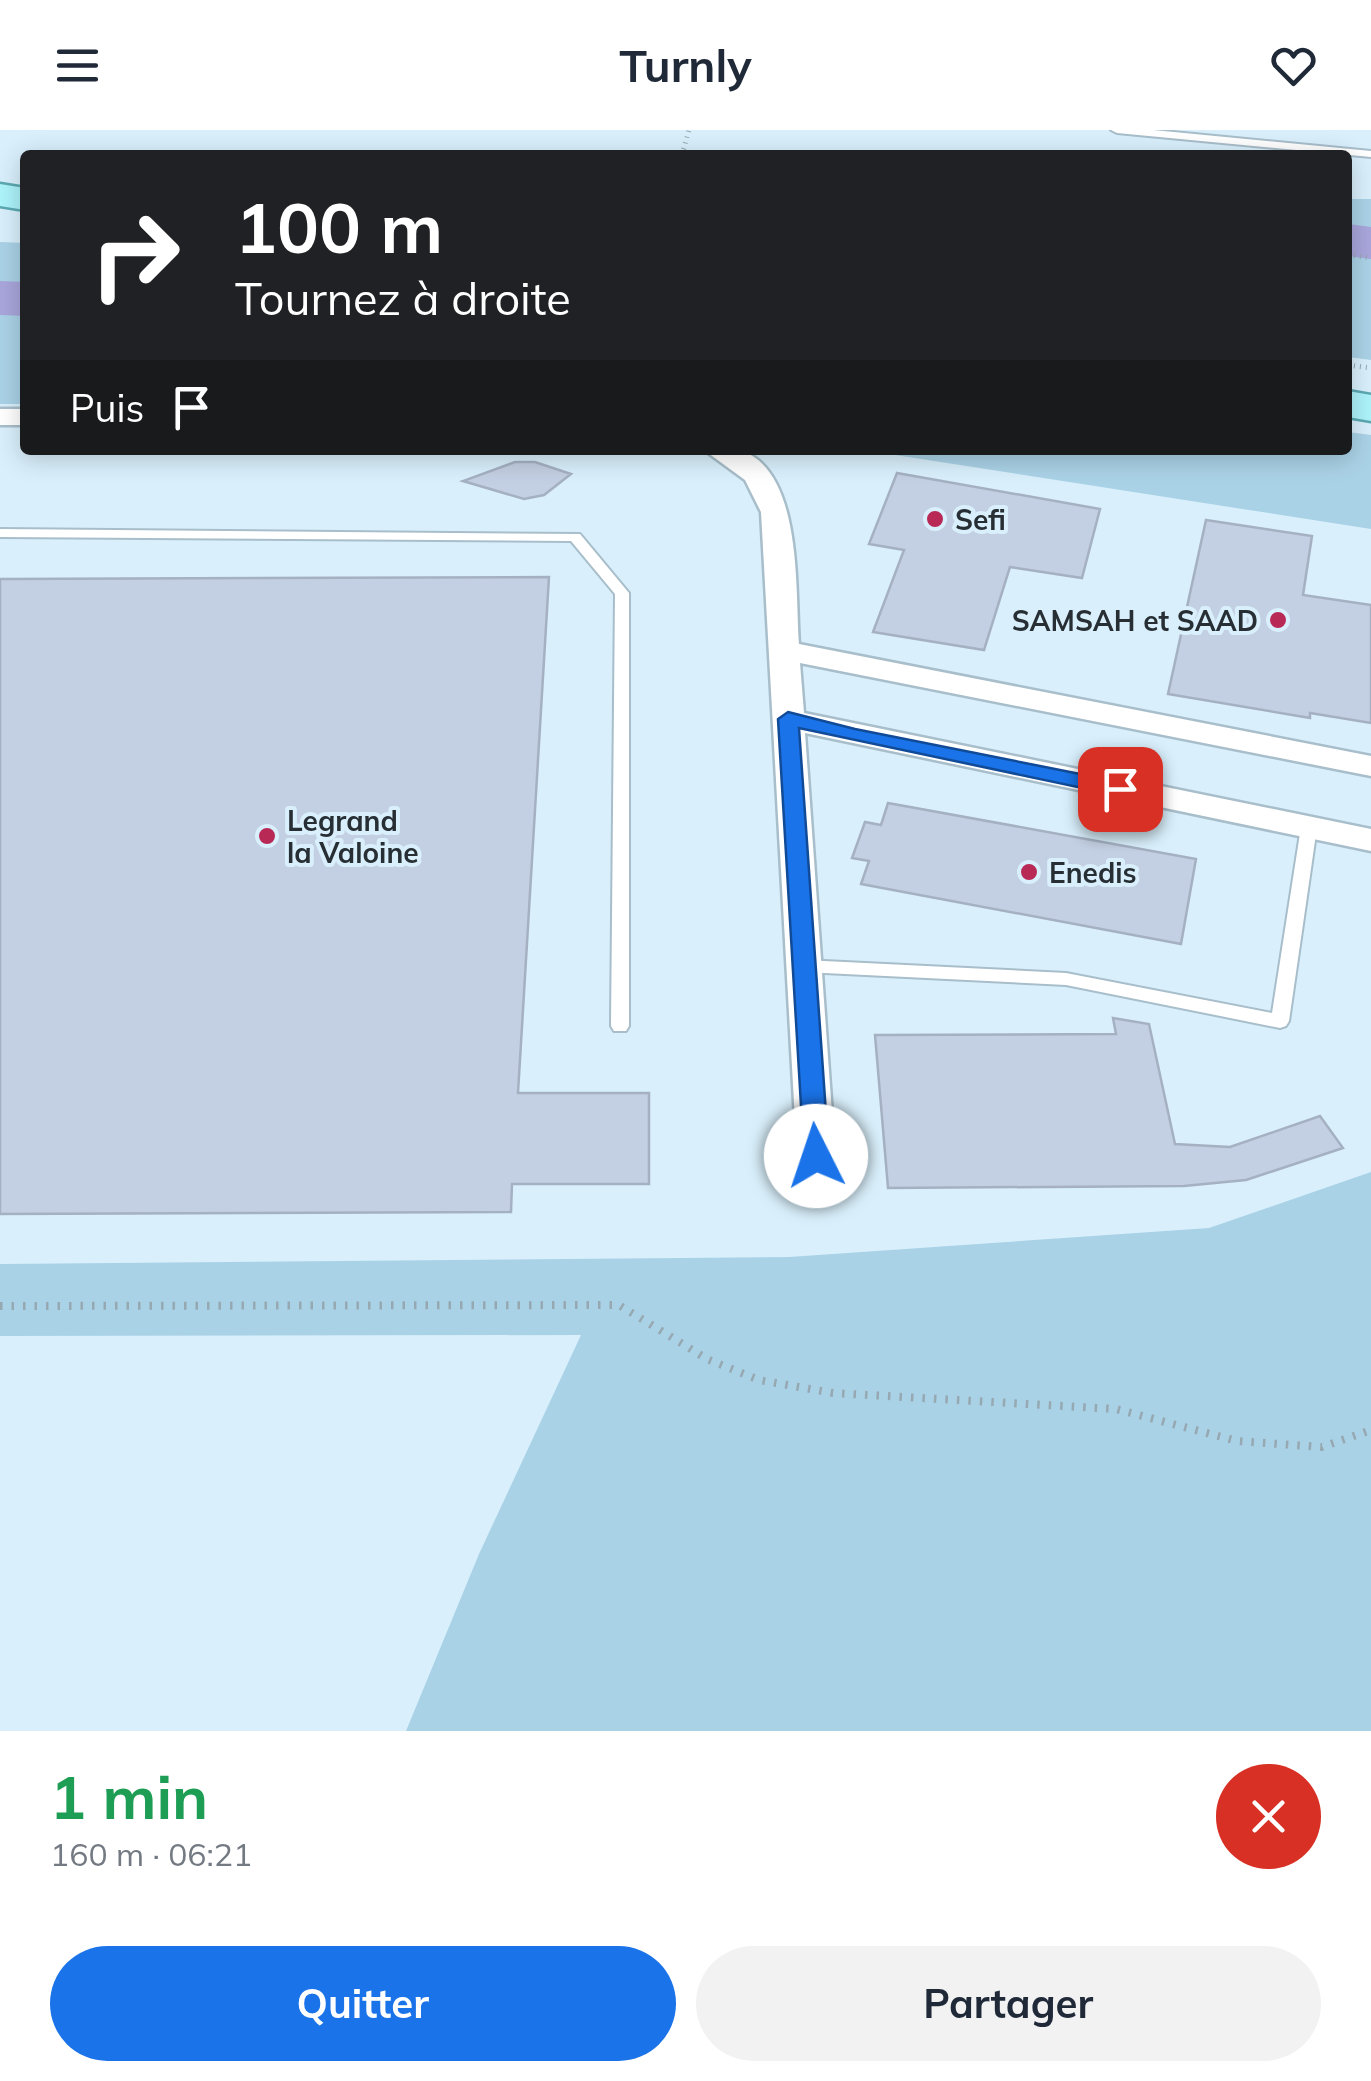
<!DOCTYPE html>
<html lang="fr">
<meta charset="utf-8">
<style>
:root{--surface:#fff;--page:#f2f2f3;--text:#1f2937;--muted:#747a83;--accent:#1a73e8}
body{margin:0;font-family:Mulish,sans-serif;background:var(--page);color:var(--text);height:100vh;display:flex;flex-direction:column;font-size:38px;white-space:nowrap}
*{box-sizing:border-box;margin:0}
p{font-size:32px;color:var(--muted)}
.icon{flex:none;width:55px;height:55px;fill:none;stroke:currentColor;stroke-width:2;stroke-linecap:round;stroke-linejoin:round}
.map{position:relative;height:1601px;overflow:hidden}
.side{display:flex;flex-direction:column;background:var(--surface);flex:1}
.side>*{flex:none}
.guide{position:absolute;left:20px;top:20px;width:1332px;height:305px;border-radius:10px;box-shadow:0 5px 25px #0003;background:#202124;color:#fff;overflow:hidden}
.pin{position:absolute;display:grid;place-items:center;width:85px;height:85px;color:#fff;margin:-42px;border-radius:20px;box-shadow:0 5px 15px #0006}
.me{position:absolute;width:110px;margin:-55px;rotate:356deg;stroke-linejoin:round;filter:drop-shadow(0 0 8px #0008)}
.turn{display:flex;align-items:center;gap:35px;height:210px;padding:0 50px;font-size:45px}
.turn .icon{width:130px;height:130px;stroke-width:2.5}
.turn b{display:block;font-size:70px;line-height:85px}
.then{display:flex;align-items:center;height:95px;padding:0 50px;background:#0003;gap:20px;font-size:38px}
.round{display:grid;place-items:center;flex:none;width:105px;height:105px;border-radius:52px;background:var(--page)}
.head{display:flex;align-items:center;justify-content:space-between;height:170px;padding:0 50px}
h1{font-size:60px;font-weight:700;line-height:75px;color:#1e9e55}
.action{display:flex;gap:20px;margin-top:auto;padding:20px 50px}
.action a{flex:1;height:115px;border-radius:60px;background:var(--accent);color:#fff;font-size:40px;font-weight:700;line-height:115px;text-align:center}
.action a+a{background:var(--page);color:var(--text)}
header{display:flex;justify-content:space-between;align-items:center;height:130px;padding:0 50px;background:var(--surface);font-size:45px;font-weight:700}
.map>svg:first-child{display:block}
.green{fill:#aad2e7}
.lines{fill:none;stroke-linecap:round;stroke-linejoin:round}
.river{fill:#a8a6db;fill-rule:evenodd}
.building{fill:#c3cfe2;stroke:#a5b1c3;stroke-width:2.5}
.service-casing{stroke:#a8beca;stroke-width:4}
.minor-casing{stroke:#a8beca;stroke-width:5}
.primary-casing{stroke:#5ba9b2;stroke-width:5}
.path-far1{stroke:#96a8b1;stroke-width:5;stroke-dasharray:1 5;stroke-linecap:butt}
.path{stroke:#96a8b1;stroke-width:8;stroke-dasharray:2.5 9;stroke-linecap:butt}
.service{fill:#fff;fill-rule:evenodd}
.minor{fill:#fff;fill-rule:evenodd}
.primary{fill:#adf3fa;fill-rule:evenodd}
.route{fill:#1a73e8;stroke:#114b97;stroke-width:2.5}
.poi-dot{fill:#b92956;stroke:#d9f0fc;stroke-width:4}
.labels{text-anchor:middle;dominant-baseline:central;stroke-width:8;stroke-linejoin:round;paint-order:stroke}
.poi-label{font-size:28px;font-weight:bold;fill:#272f34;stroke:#d9f0fc;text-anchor:start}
</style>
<header><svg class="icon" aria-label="menu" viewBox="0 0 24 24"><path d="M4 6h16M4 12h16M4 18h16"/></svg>Turnly<svg class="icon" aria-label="heart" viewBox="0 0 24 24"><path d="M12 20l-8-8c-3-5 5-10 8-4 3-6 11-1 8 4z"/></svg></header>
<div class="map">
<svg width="1371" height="1601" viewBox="0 0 1371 1601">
<rect width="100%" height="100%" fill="#d9f0fc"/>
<path class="green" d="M1348,69H1371V230L1348,227Z
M0,112L25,113V274H0Z
M1348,302L1371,305V399L863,320H1348Z
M1371,1042V1601H406L479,1424L581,1205L0,1206V1134L789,1127L1209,1098Z"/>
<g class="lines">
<path class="river" d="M1348,94L1371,97V129L1348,126Z
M0,151L25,152V186L0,185Z"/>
</g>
<path class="building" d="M515,332H535L571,344L544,365L524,369L463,351Z
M897,343L1100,379L1082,448L1010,437L984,520L873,502L904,420L869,414Z
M1206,390L1312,406L1303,465L1371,475V593L1310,583V588L1168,564Z
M549,447L518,963H649V1054H512L511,1082L0,1084V449Z
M888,673L1196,729L1181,814L861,754L869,731L852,728L865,692L881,695Z
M1113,888L1149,894L1175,1014L1230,1017L1320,986L1343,1018L1246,1050L1184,1056L888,1058L875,905L1116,904Z"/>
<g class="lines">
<defs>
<path id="service" d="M1111,0H1153L1371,21V27L1117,3Z
M0,399L580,404L629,463V896L626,901H614L611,896L615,464L571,411L0,407Z
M1309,691L1317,697L1289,891L1286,896L1280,898L1066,855L804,842L795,836L804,830L1066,843L1272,883L1301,697Z"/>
<path id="minor" d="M0,279H25V295H0Z
M704,320C716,320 732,317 743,321C803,345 795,461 799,514L1371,626V646L800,533L804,583L1371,699V721L805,603L835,1026L830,1036L816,1041L802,1036L797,1026L761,382L745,350Z"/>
<path id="primary" d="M0,54L25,58V80L0,76Z
M1348,261L1371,265V291L1348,287Z"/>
</defs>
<use href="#service" class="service-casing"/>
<use href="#minor" class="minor-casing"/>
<use href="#primary" class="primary-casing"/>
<path class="path-far1" d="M682,25L689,0
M1348,125L1371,128
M1348,235L1371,238"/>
<path class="path" d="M0,1176L619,1175L707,1229L759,1250L833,1263L1116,1279L1237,1311L1322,1317L1371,1300"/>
<use href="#service" class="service"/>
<use href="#minor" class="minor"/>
<use href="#primary" class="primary"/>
</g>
<path class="route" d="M788,582L855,599L1120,652L1130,659L1120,666L799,598L829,1026L825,1033H807L804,1026L778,589Z"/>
<g class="poi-dot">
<circle cx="935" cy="389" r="10"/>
<circle cx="1278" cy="490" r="10"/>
<circle cx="267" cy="706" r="10"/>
<circle cx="1029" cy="742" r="10"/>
</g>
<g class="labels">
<g class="poi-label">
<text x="955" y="389">Sefi</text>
<text x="1258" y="490" text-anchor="end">SAMSAH et SAAD</text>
<text x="287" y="690">Legrand<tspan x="287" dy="32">la Valoine</tspan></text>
<text x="1049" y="742">Enedis</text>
</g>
</g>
</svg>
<div class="pin" style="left:1120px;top:659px;background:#d93025"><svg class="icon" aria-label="arrive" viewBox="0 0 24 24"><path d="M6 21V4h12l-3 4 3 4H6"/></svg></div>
<svg class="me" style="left:816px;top:1026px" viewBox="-20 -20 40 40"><circle r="19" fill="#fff"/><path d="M0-13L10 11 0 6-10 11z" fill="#1a73e8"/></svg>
<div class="guide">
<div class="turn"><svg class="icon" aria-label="right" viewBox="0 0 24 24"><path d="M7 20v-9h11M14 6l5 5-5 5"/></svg><div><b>100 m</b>Tournez à droite</div></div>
<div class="then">Puis<svg class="icon" aria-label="arrive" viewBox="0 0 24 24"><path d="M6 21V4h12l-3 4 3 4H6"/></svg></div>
</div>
</div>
<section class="side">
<div class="head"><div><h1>1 min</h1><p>160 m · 06:21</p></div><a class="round" style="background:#d93025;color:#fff"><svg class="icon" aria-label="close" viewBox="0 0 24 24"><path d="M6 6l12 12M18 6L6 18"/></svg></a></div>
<div class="action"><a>Quitter</a><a>Partager</a></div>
</section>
